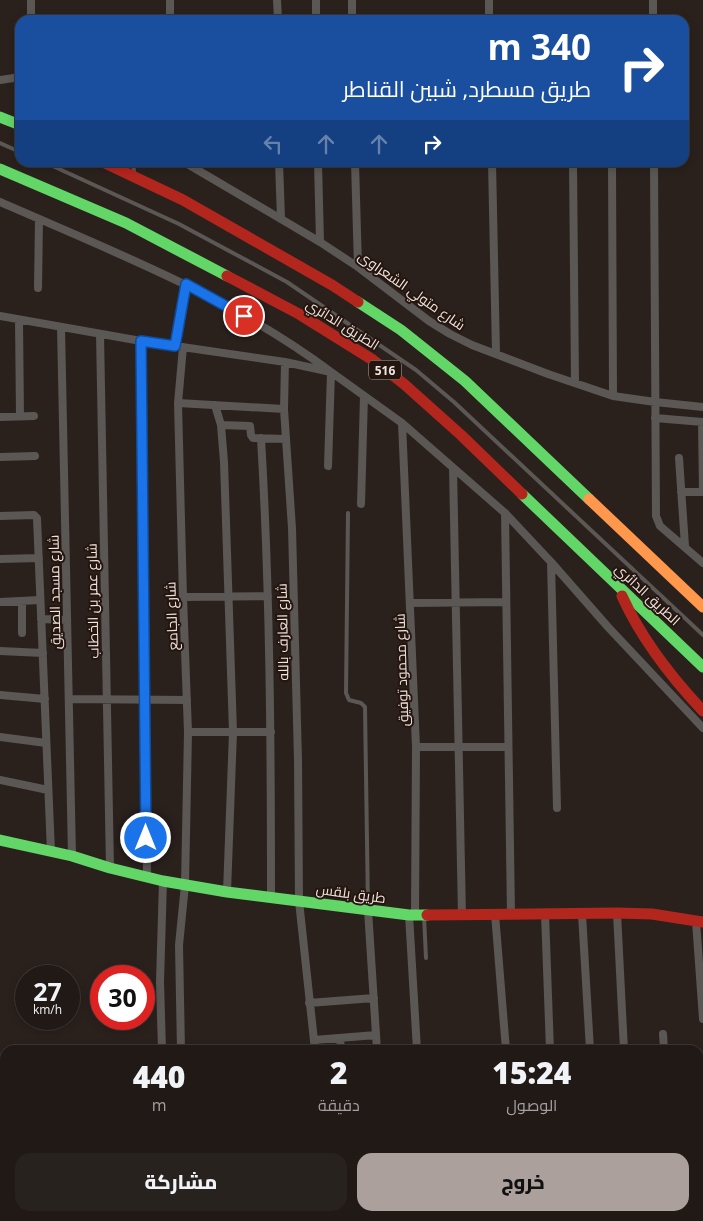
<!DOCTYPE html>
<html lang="ar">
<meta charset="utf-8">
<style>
:root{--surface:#201916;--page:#28221f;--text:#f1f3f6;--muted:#a2a0a1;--line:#3d3835;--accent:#aba09c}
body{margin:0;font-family:"Open Sans",Cairo,sans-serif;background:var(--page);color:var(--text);direction:rtl;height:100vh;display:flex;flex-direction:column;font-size:19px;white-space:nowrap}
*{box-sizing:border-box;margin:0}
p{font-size:16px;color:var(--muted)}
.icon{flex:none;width:28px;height:28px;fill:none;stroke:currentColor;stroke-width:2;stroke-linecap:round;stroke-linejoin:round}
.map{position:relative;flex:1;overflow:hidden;direction:ltr}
.drawer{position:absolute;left:0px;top:1045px;width:704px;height:176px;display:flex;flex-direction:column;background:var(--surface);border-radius:15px 15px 0 0;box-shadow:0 2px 8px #0003,0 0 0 1px var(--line);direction:rtl}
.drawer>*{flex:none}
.top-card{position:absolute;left:15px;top:15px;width:674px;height:152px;border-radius:15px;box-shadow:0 2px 8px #0003,0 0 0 1px var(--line);direction:rtl;background:#1a4fa0;color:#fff;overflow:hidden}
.speed{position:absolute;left:15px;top:965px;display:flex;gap:10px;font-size:25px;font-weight:700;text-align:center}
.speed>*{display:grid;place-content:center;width:65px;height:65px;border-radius:50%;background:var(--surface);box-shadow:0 2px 8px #0003,0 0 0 1px var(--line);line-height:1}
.speed small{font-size:12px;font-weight:400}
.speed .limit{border:8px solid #d22;background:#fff;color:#111}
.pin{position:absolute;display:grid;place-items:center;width:42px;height:42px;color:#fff;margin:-21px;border:2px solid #fff;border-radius:50%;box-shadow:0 1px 5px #0007}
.me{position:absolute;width:55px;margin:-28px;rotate:0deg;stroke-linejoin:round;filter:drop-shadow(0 0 4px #0008)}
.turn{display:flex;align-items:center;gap:18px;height:105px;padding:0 15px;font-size:22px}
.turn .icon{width:65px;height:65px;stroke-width:2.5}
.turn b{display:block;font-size:35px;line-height:42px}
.lanes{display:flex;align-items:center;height:48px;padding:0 15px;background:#0003;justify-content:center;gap:25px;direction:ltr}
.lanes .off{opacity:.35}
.eta{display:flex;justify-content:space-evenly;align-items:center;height:85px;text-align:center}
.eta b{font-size:30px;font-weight:800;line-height:35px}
.cta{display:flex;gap:10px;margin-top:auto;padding:10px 15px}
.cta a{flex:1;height:58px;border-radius:15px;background:var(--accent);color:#111;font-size:20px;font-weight:800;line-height:58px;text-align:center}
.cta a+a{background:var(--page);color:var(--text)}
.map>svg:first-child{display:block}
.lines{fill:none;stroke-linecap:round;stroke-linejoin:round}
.lane{stroke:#5a5754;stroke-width:4}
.street{stroke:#5a5754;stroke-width:8}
.fast{stroke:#63d668;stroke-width:11}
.slow{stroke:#ff974d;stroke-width:11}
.jam{stroke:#b3261e;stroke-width:11}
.route-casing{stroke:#114b97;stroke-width:12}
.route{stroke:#1a73e8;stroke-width:9}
.labels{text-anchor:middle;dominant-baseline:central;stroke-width:4;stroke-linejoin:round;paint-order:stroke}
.shield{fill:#25150f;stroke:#b4a7a2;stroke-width:1}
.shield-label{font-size:12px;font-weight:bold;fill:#f1e5e1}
.street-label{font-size:14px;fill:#f1e5e1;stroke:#25150f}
</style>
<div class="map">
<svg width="703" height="1221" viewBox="0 0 703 1221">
<rect width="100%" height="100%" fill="#2a211d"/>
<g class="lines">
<path class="lane" d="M0,143L20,152
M44,162L179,224L287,282L416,370L454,402L703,635
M133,162L134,172
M348,513L346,693L349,700L361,703L365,707L368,908
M424,916L426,958"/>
<path class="street" d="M31,0V20
M170,0V20
M277,0L278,20
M316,0V20
M352,0V20
M489,0V20
M653,0V20
M0,80L20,77
M184,162L320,242L358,267L429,321L450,334L472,345L548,374L613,396L655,402L703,407
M279,162L281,219
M318,162L320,242
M355,162L358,267
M492,162L496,353
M573,162L575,382
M612,162L613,396
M654,162L656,516L660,526L703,563
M0,202C114,252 231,297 331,372L328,466
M38,288L39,219
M0,316L141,341L285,362L331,372L402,423L505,513L551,562L608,627L703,728
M19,320L20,416
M61,327L72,856
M100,334L110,868
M141,341L147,877
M175,346L186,285
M285,362L284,409L292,528L298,760L299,901L315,1050
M178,403L284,409
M215,405L221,425L224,462L233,732L227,892
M0,417L34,416
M655,418L703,422
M702,422L703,492
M402,423L416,747L415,916
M221,425L250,426L251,435L253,438L286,439
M261,438C270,591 271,745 271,898
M0,457L35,456
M679,458L685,546
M453,468L462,916
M681,492H703
M361,504L364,396
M505,513L511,914
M0,516L34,515L37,518L51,852
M0,559L39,558
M551,562L557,808
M183,597L268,596
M22,601V633
M0,602L40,600
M410,603L505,602
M41,619L67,620
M0,651L43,653
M0,695L45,699
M69,699L187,700
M188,732H271
M0,737L46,743
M416,747H508
M0,780L48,790
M368,910L377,1050
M617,913L624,1050
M495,914L506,1050
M545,914L550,1050
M582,914L590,1050
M409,915L417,1050
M696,921L703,1019
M309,1003L374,998
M663,1034L664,1050
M340,1038L341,1050
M314,1040L376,1035
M162,1050L160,982L163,881
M181,1050L179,945L185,885L188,732L183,597L178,403L183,347
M699,1114H703
M197,1216L198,1221
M214,1216L216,1221
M337,1216L338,1221
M519,1216V1221
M558,1216L559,1221
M599,1216V1221
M634,1216V1221
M675,1216L676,1221
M394,1221L429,1217L431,1221"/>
<path class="fast" d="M0,117L20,125
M0,169L126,223L227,276
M358,302L401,330L465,381L589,499
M522,494L703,667
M0,840L72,856L110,868L163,881L227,892L409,915H427"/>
<path class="slow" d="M589,499L703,607"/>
<path class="jam" d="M103,162L183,200L332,285L358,302
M227,276L299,314L373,360L404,384L461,435L522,494
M622,596C642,640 670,676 703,711
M427,915L617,913L652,914L703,922"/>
</g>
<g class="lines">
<defs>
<path id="route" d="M146,838L141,341L175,346L186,284L244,316"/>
</defs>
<use href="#route" class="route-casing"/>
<use href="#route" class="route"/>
</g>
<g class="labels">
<rect class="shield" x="369" y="360.5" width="32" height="19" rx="4"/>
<g class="shield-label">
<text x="385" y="370">516</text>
</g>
<g class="street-label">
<text transform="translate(412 290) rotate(35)">شارع متولي الشعراوى</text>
<text transform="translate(343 324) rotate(32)">الطريق الدائري</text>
<text transform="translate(54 592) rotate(-91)">شارع مسجد الصديق</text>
<text transform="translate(648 594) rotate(43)">الطريق الدائري</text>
<text transform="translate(92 601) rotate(-91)">شارع عمر بن الخطاب</text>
<text transform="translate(171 616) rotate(-92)">شارع الجامع</text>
<text transform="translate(282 632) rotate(-91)">شارع العارف بالله</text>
<text transform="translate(401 670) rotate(-92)">شارع محمود توفيق</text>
<text transform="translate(351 893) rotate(8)">طريق بلقس</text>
</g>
</g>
</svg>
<div class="speed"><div>27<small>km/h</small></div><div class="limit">30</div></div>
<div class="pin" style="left:244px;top:316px;background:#d93025"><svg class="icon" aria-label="arrive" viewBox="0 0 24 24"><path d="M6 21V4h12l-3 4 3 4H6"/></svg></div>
<svg class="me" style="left:146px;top:838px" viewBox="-20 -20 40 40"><circle r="17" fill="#1a73e8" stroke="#fff" stroke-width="3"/><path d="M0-11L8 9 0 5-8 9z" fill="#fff"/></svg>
<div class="top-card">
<div class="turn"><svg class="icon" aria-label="right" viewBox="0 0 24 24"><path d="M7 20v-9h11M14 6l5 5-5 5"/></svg><div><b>340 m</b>طريق مسطرد, شبين القناطر</div></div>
<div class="lanes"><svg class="icon off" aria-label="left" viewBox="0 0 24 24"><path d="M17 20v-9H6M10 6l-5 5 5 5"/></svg><svg class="icon off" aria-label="ahead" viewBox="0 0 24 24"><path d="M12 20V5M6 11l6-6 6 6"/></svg><svg class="icon off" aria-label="ahead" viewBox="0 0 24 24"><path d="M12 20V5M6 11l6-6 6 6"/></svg><svg class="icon" aria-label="right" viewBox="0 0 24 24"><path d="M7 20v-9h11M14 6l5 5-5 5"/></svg></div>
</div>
<section class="drawer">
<div class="eta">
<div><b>15:24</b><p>الوصول</p></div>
<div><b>2</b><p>دقيقة</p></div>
<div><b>440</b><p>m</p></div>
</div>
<div class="cta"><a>خروج</a><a>مشاركة</a></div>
</section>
</div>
